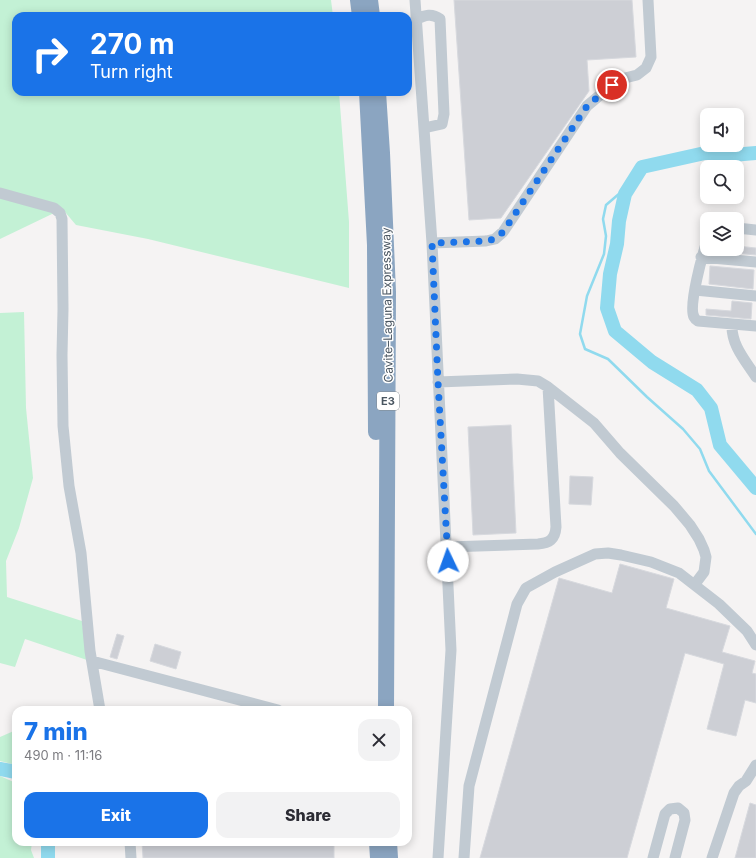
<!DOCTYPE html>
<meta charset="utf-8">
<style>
:root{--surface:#fff;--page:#f2f2f3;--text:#2b2b33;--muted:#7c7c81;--accent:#1a73e8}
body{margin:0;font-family:Inter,sans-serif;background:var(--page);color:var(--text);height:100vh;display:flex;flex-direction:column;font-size:15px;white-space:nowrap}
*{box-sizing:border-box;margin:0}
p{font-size:13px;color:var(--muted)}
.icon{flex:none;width:22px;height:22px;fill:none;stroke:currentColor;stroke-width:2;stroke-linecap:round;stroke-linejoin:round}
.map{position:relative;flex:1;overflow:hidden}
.sheet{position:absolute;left:12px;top:706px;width:400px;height:140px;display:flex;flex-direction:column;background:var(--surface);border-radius:12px;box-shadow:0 2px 10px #0003}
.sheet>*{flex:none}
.banner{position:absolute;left:12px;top:12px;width:400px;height:84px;border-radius:12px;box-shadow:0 2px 10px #0003;background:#1a73e8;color:#fff;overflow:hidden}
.controls{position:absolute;left:700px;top:108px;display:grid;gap:8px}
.controls a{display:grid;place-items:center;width:44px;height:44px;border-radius:8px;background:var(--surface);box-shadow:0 2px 10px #0003;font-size:20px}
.pin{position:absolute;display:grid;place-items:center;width:34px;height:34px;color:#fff;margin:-17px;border:2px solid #fff;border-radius:50%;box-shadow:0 1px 4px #0007}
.me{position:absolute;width:44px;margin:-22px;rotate:357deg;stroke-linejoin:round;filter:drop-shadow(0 0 3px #0008)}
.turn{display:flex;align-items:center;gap:14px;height:84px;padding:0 12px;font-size:18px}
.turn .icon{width:52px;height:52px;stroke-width:2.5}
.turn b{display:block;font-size:28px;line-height:34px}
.round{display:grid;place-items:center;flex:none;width:42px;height:42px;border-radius:12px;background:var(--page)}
.summary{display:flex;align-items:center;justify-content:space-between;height:68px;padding:0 12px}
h1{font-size:24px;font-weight:800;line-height:30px;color:var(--accent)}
.button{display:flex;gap:8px;margin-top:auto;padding:8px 12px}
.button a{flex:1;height:46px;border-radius:12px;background:var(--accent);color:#fff;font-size:16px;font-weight:800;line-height:46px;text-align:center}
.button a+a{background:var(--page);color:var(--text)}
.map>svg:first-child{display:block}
.green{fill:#c3f1d5}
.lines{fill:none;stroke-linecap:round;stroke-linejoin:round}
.stream{stroke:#90daee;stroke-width:2.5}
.river{stroke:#90daee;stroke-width:14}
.building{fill:#cdcfd5;stroke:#d7d9de}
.minor{stroke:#c1cad2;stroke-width:11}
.highway{stroke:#8ba5c1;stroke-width:16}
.route{stroke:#1a73e8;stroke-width:7;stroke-dasharray:0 12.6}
.labels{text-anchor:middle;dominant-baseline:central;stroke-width:3;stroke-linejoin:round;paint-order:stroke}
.shield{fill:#fff;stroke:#808990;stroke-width:1}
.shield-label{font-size:11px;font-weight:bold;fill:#4a5661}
.street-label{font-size:12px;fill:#4a5661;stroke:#fff}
</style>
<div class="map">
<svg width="756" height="858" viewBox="0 0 756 858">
<rect width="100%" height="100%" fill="#f5f3f3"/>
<path class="green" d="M0,0H331L333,16H16V92H339L349,222V288L148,239L76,225L65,212L52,214L0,239Z
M24,312L26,408L33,478L19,528L6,561L7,597L82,621L87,660L25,639L15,667L0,663V313Z
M16,730V765L0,761V737Z
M0,776L16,783V842H32L31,850L34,858H0Z"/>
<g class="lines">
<path class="stream" d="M634,181L606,205L603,219L606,236L604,254L587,296L580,334L585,349L608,359L647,397L683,429L700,449L709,471L756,534"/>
<path class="river" d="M756,153L732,155L705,153L642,167L625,194L619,221L617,244L610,274L607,308L615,331L652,362L697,390L711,408L720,445L756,488
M0,769L16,772
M48,842V858"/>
</g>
<path class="building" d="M454,0H632L636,57L587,60L589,91L501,218L469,220Z
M737,246L756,248V255L722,252V249H737Z
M710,266L754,270L753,289L709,284Z
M732,301L752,303L751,319L706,315V309L731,311Z
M511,425L516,533L473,535L468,427Z
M570,476L593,477L591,505L569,504Z
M620,564L674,579L666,608L730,626L722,652L755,661L752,673L756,674V703L745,700L736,736L707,729L724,664L685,653L627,858H480L559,578L612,593Z
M117,634L124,636L117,659L110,657Z
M155,644L181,652L176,669L150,661Z
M750,803L756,805V858H735Z
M142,842H334V858H143Z"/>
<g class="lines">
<path class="minor" d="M415,0L432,243L451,650L438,858
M417,19C425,15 432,13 440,19L444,114L442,124L424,128
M0,193L54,208L60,213L62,219L63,309L62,355L63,426L69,486L81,553L90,651L100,710
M737,228L756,230
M707,241C703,253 688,306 694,317C695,319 696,320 698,321L756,326
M432,243L486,241L495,239L503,232L587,106L612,85L625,78L637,75L646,68L651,57L648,0
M701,257L756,262
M695,290L756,296
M732,324C731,345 745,360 756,377
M438,382L517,379L538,381L548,387L594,423L620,453L674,506L690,525L699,539L704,550L706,557L704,572L695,584
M447,547L538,544C549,543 555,540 556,527L548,387
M92,661L278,710
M130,842L131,858
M464,858L469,786L517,604L526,588L555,572L595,554L608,553L621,555L651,562L679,573L719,604L747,631L756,645
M653,858L665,814L670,809L678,808L684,813L685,820L675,858
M712,858L734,793L739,786L746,781L756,765"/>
<path class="highway" d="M358,0L360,16
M370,0L372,16
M367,92L375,245L376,432
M378,92L382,153L388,292L386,710
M377,842L378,858
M389,842L390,858"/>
</g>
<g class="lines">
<path class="route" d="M448,561L438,382L432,243L486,241L494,239L503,232L587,106L612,85"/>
</g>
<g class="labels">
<rect class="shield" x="377" y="392" width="22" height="18" rx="3"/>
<g class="shield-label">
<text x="388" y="401">E3</text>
</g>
<g class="street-label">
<text transform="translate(387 305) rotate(-91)">Cavite–Laguna Expressway</text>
</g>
</g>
</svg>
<div class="controls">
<a><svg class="icon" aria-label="sound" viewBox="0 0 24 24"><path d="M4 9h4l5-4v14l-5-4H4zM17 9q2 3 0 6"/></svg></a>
<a><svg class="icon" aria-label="search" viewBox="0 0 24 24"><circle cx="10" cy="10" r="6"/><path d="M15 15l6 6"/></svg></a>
<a><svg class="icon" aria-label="layers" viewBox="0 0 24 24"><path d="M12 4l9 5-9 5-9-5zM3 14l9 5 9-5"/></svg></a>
</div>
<div class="pin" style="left:612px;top:85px;background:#d93025"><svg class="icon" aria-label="arrive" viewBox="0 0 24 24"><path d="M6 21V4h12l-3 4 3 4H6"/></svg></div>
<svg class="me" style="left:448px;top:561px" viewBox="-20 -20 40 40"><circle r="19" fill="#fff"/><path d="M0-13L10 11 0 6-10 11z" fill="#1a73e8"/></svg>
<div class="banner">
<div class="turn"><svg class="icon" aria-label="right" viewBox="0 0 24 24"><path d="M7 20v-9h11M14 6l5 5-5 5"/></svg><div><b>270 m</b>Turn right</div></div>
</div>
<section class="sheet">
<div class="summary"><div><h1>7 min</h1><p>490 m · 11:16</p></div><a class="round"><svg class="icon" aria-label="close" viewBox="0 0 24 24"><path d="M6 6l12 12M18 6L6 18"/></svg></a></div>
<div class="button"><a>Exit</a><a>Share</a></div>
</section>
</div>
